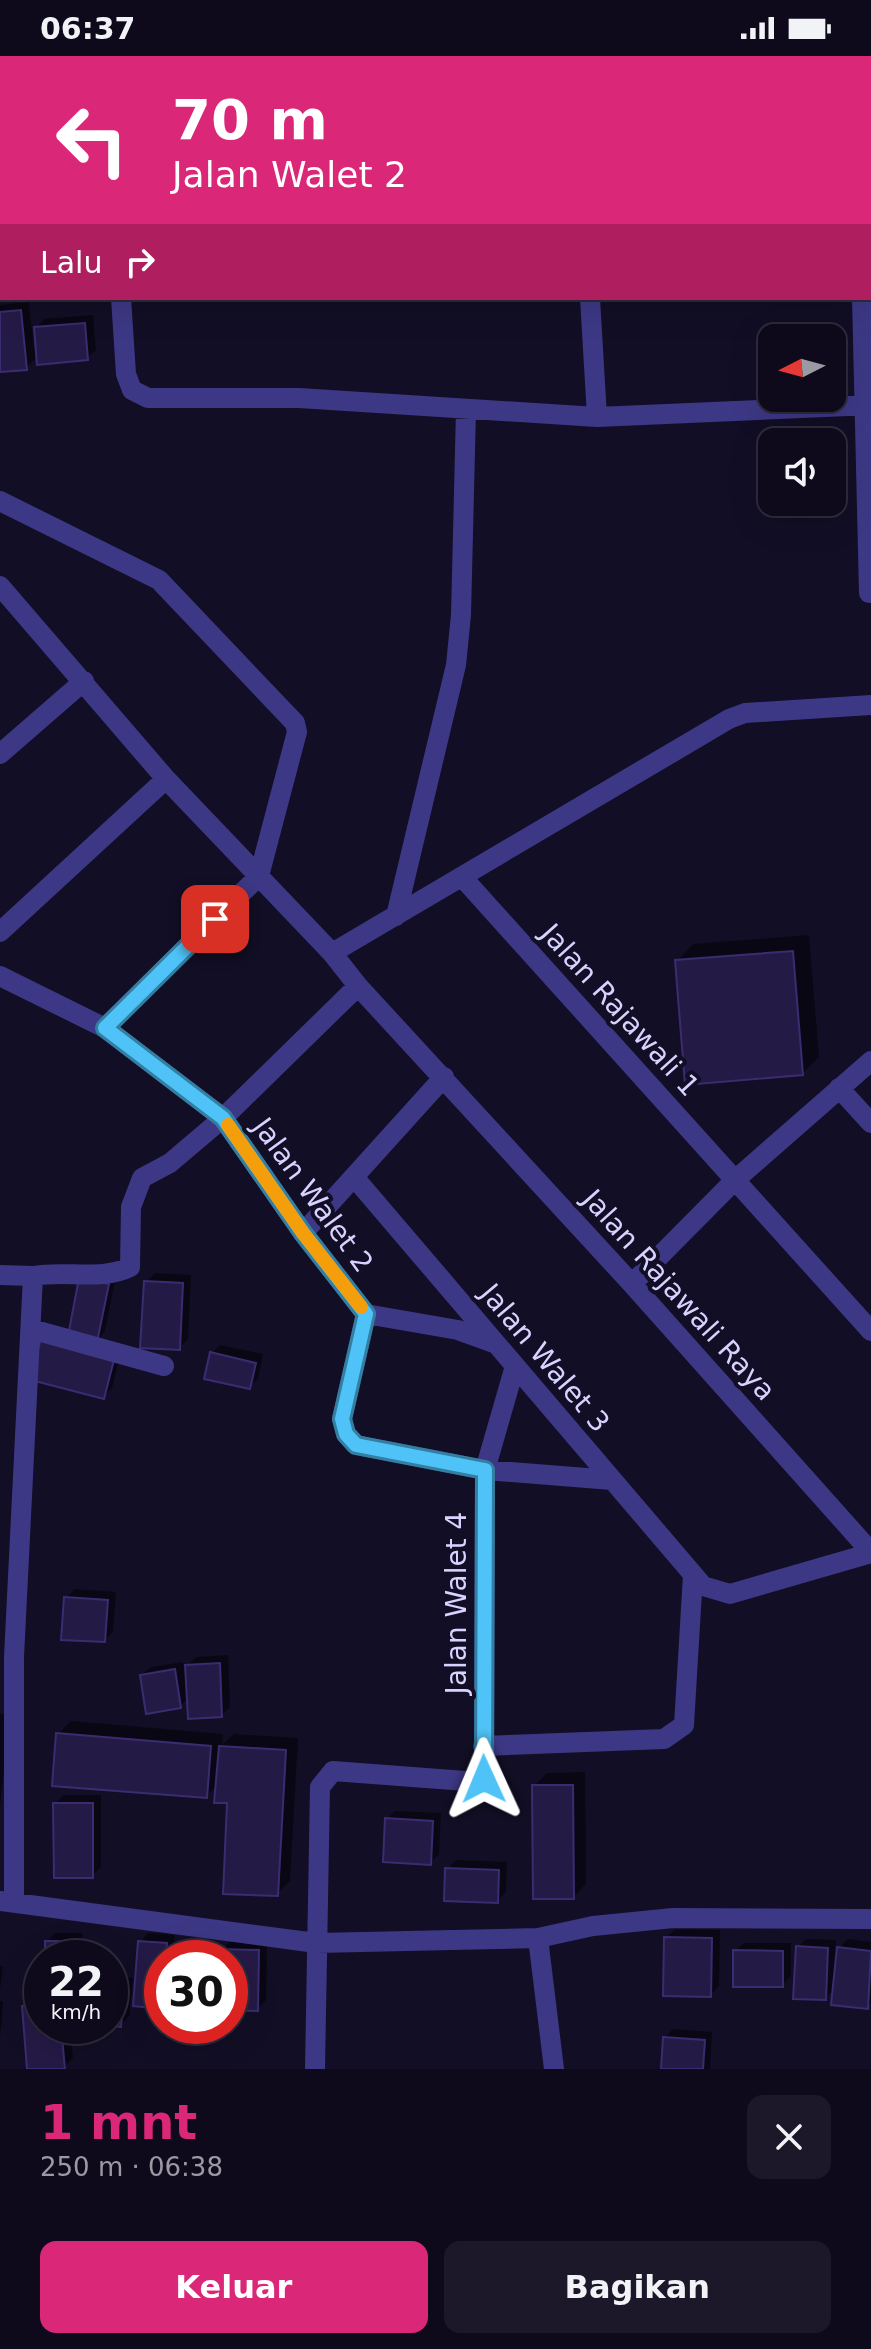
<!DOCTYPE html>
<html lang="id">
<meta charset="utf-8">
<style>
:root{--surface:#0e0a1c;--page:#1c1829;--text:#f1f3f6;--muted:#9b9aa3;--line:#2e2b3b;--accent:#db2777}
body{margin:0;font-family:"DejaVu Sans",sans-serif;background:var(--page);color:var(--text);height:100vh;display:flex;flex-direction:column;font-size:30px;white-space:nowrap}
*{box-sizing:border-box;margin:0}
p{font-size:26px;color:var(--muted)}
.icon{flex:none;width:44px;height:44px;fill:none;stroke:currentColor;stroke-width:2;stroke-linecap:round;stroke-linejoin:round}
.map{position:relative;height:2013px;overflow:hidden}
.sheet{display:flex;flex-direction:column;background:var(--surface);flex:1}
.sheet>*{flex:none}
.hud{position:absolute;left:0px;top:0px;width:872px;height:244px;box-shadow:0 8px 32px #0002,0 0 0 2px var(--line);background:#db2777;color:#fff;overflow:hidden}
.needle{width:52px;rotate:264deg}
.buttons{position:absolute;left:758px;top:268px;display:grid;gap:16px}
.buttons a{display:grid;place-items:center;width:88px;height:88px;border-radius:16px;background:var(--surface);box-shadow:0 8px 32px #0002,0 0 0 2px var(--line);font-size:40px}
.speed{position:absolute;left:24px;top:1884px;display:flex;gap:16px;font-size:40px;font-weight:700;text-align:center}
.speed>*{display:grid;place-content:center;width:104px;height:104px;border-radius:50%;background:var(--surface);box-shadow:0 8px 32px #0002,0 0 0 2px var(--line);line-height:1}
.speed small{font-size:20px;font-weight:400}
.speed .limit{border:12px solid #d22;background:#fff;color:#111}
.pin{position:absolute;display:grid;place-items:center;width:68px;height:68px;color:#fff;margin:-34px;border-radius:16px;box-shadow:0 4px 12px #0006}
.me{position:absolute;width:88px;margin:-44px;rotate:359deg;stroke-linejoin:round;filter:drop-shadow(0 0 6px #0008)}
.turn{display:flex;align-items:center;gap:28px;height:168px;padding:0 40px;font-size:36px}
.turn .icon{width:104px;height:104px;stroke-width:2.5}
.turn b{display:block;font-size:56px;line-height:68px}
.then{display:flex;align-items:center;height:76px;padding:0 40px;background:#0003;gap:16px;font-size:30px}
.round{display:grid;place-items:center;flex:none;width:84px;height:84px;border-radius:16px;background:var(--page)}
.overview{display:flex;align-items:center;justify-content:space-between;height:136px;padding:0 40px}
h1{font-size:48px;font-weight:700;line-height:60px;color:var(--accent)}
.primary-button{display:flex;gap:16px;margin-top:auto;padding:16px 40px}
.primary-button a{flex:1;height:92px;border-radius:16px;background:var(--accent);color:#fff;font-size:32px;font-weight:700;line-height:92px;text-align:center}
.primary-button a+a{background:var(--page);color:var(--text)}
.status{display:flex;justify-content:space-between;align-items:center;height:56px;padding:0 40px;background:var(--surface);direction:ltr}
.status svg{height:22px;fill:currentColor}
.map>svg:first-child{display:block}
.shadow{fill:#0007}
.building{fill:#241a46;stroke:#3b2c72;stroke-width:2}
.lines{fill:none;stroke-linecap:round;stroke-linejoin:round}
.minor{stroke:#3d3885;stroke-width:20}
.route-casing{stroke:#337fa1;stroke-width:20}
.route{stroke:#4fc3f7;stroke-width:14}
.slow{stroke:#f59e0b;stroke-width:14}
.labels{text-anchor:middle;dominant-baseline:central;stroke-width:8;stroke-linejoin:round;paint-order:stroke}
.street-label{font-size:28px;fill:#d8d2ff;stroke:#120e25}
</style>
<div class="status"><b>06:37</b><svg viewBox="0 0 49 12"><path d="M0 12V9h3v3zM5 12V6h3v6zM10 12V3h3v9zM15 12V0h3v12zM26 1h20v11H26zM47 4h2v5h-2z"/></svg></div>
<div class="map">
<svg width="871" height="2013" viewBox="0 0 871 2013">
<rect width="100%" height="100%" fill="#120e25"/>
<path class="shadow" d="M650,0H688V2H650Z
M29,246L34,293H37L36,272L44,263L93,259L96,294L87,302L38,300L26,312L0,314V249Z
M809,879L819,1001L803,1017L677,905L693,888Z
M90,1214L116,1219L105,1275L99,1282L123,1288L112,1332L103,1341L71,1275Z
M155,1217L191,1219L188,1283L179,1292L146,1226Z
M220,1289L263,1298L258,1323L249,1331L212,1297Z
M75,1533L116,1536L113,1576L104,1584L66,1542Z
M228,1599L230,1651L222,1659L189,1642L180,1650L142,1619L151,1611L183,1606L184,1613L196,1601Z
M0,1658L10,1659L0,1749Z
M71,1665L223,1678L222,1689L234,1678L298,1682L290,1825L277,1838L218,1729L206,1740L58,1678Z
M585,1716L586,1828L573,1841L534,1730L547,1717Z
M64,1739H101V1811L92,1820L55,1748Z
M395,1755L441,1757L439,1798L430,1807L387,1763Z
M456,1804L507,1806L506,1836L497,1845L447,1813Z
M675,1873L720,1874L719,1930L710,1939L666,1882Z
M55,1877H82V1902H47V1886Z
M148,1877L175,1879L173,1898L186,1885L213,1887L212,1902H162V1950L140,1886Z
M806,1883L836,1884L835,1896L848,1883L871,1886V1947L867,1951L835,1933L825,1942L798,1891Z
M230,1885L267,1886L266,1944L257,1953L230,1952V1902H221L222,1894Z
M744,1887H791V1920L782,1929L735,1895Z
M0,1910H3L0,1934Z
M110,1920L133,1922L129,1960L121,1969L110,1968Z
M42,1941V1970H70L73,2002L64,2011L29,2013L24,1950L33,1942Z
M0,1945H3L0,1982Z
M673,1973L712,1976L710,2013H663L665,1982Z"/>
<path class="building" d="M21,254L27,314L0,316V256Z
M85,267L88,304L37,309L34,271Z
M793,895L803,1019L685,1029L675,904Z
M79,1222L109,1228L97,1286L68,1280Z
M144,1225L183,1227L180,1294L140,1292Z
M42,1278L116,1296L104,1343L31,1324Z
M210,1296L256,1307L250,1333L204,1323Z
M64,1541L108,1544L105,1586L61,1584Z
M220,1607L222,1661L188,1663L185,1609Z
M175,1613L181,1652L146,1658L140,1619Z
M56,1677L211,1690L207,1742L52,1730Z
M219,1690L286,1694L278,1840L223,1838L227,1747H214Z
M532,1729H573L574,1843H533Z
M53,1747H93V1822H54Z
M385,1762L433,1765L431,1809L383,1806Z
M445,1812L499,1814L498,1847L444,1845Z
M664,1881L712,1882L711,1941L663,1940Z
M45,1885H74V1902H45Z
M138,1885L167,1887L166,1902H162V1953L133,1950Z
M796,1890L828,1892L826,1944L793,1943Z
M837,1891L871,1895L868,1953L831,1949Z
M175,1893L205,1895V1902H174Z
M220,1893L259,1894L258,1955L230,1954V1902H219Z
M733,1894L783,1895V1931H733Z
M110,1928L125,1930L121,1971L110,1970Z
M42,1948V1970H61L65,2013H27L22,1950Z
M663,1981L705,1984L703,2013H661Z"/>
<g class="lines">
<path class="minor" d="M98,0L99,2
M590,2V0
M870,93H871
M870,149L871,147
M121,242L126,318L132,334L148,342H299L597,361L871,349
M590,242L597,361
M862,242L869,537
M0,445L159,524L295,667L297,676L259,820L105,972
M0,530L166,723L332,897L358,930L632,1228L871,1496
M0,698L84,625
M463,822L871,1275
M396,860L456,609L461,559L466,354
M0,876L166,723
M332,897L729,663L745,657L871,649
M0,920L105,972L223,1062L303,1177L366,1258L342,1363L346,1378L356,1389L485,1414L612,1424
M839,1032L871,1067
M354,1121L703,1530L730,1538L871,1497
M303,1177L444,1021
M0,1219L33,1220L14,1601V1845
M33,1220C64,1214 102,1225 130,1211L131,1151L142,1122L170,1107L223,1062L358,930
M632,1228L735,1124L871,1005
M366,1258L458,1274L494,1287
M31,1273L164,1310
M483,1690L664,1683L684,1669L693,1519
M0,1845L316,1887L538,1882L593,1870L673,1862L871,1863
M538,1882L554,2013
M315,2013L320,1731L333,1715L479,1726L484,1723L485,1414L515,1310"/>
</g>
<g class="lines">
<defs>
<path id="route" d="M215,863L105,972L223,1062L303,1177L366,1258L342,1363L346,1378L356,1389L485,1414L484,1723"/>
</defs>
<use href="#route" class="route-casing"/>
<use href="#route" class="route"/>
<path class="slow" d="M228,1069L303,1177L361,1251"/>
</g>
<g class="labels">
<g class="street-label">
<text transform="translate(620 954) rotate(48)">Jalan Rajawali 1</text>
<text transform="translate(313 1139) rotate(54)">Jalan Walet 2</text>
<text transform="translate(679 1239) rotate(48)">Jalan Rajawali Raya</text>
<text transform="translate(545 1302) rotate(50)">Jalan Walet 3</text>
<text transform="translate(456 1547) rotate(-90)">Jalan Walet 4</text>
</g>
</g>
</svg>
<div class="buttons">
<a><svg class="needle" viewBox="-14 -14 28 28"><path d="M0-13l5 13h-10z" fill="#e53935"/><path d="M0 13l5-13h-10z" fill="#9b9aa3"/></svg></a>
<a><svg class="icon" aria-label="sound" viewBox="0 0 24 24"><path d="M4 9h4l5-4v14l-5-4H4zM17 9q2 3 0 6"/></svg></a>
</div>
<div class="speed"><div>22<small>km/h</small></div><div class="limit">30</div></div>
<div class="pin" style="left:215px;top:863px;background:#d93025"><svg class="icon" aria-label="arrive" viewBox="0 0 24 24"><path d="M6 21V4h12l-3 4 3 4H6"/></svg></div>
<svg class="me" style="left:484px;top:1723px" viewBox="-20 -20 40 40"><path d="M0-17L14 15 0 8-14 15z" fill="#4fc3f7" stroke="#fff" stroke-width="4"/></svg>
<div class="hud">
<div class="turn"><svg class="icon" aria-label="left" viewBox="0 0 24 24"><path d="M17 20v-9H6M10 6l-5 5 5 5"/></svg><div><b>70 m</b>Jalan Walet 2</div></div>
<div class="then">Lalu<svg class="icon" aria-label="right" viewBox="0 0 24 24"><path d="M7 20v-9h11M14 6l5 5-5 5"/></svg></div>
</div>
</div>
<section class="sheet">
<div class="overview"><div><h1>1 mnt</h1><p>250 m · 06:38</p></div><a class="round"><svg class="icon" aria-label="close" viewBox="0 0 24 24"><path d="M6 6l12 12M18 6L6 18"/></svg></a></div>
<div class="primary-button"><a>Keluar</a><a>Bagikan</a></div>
</section>
